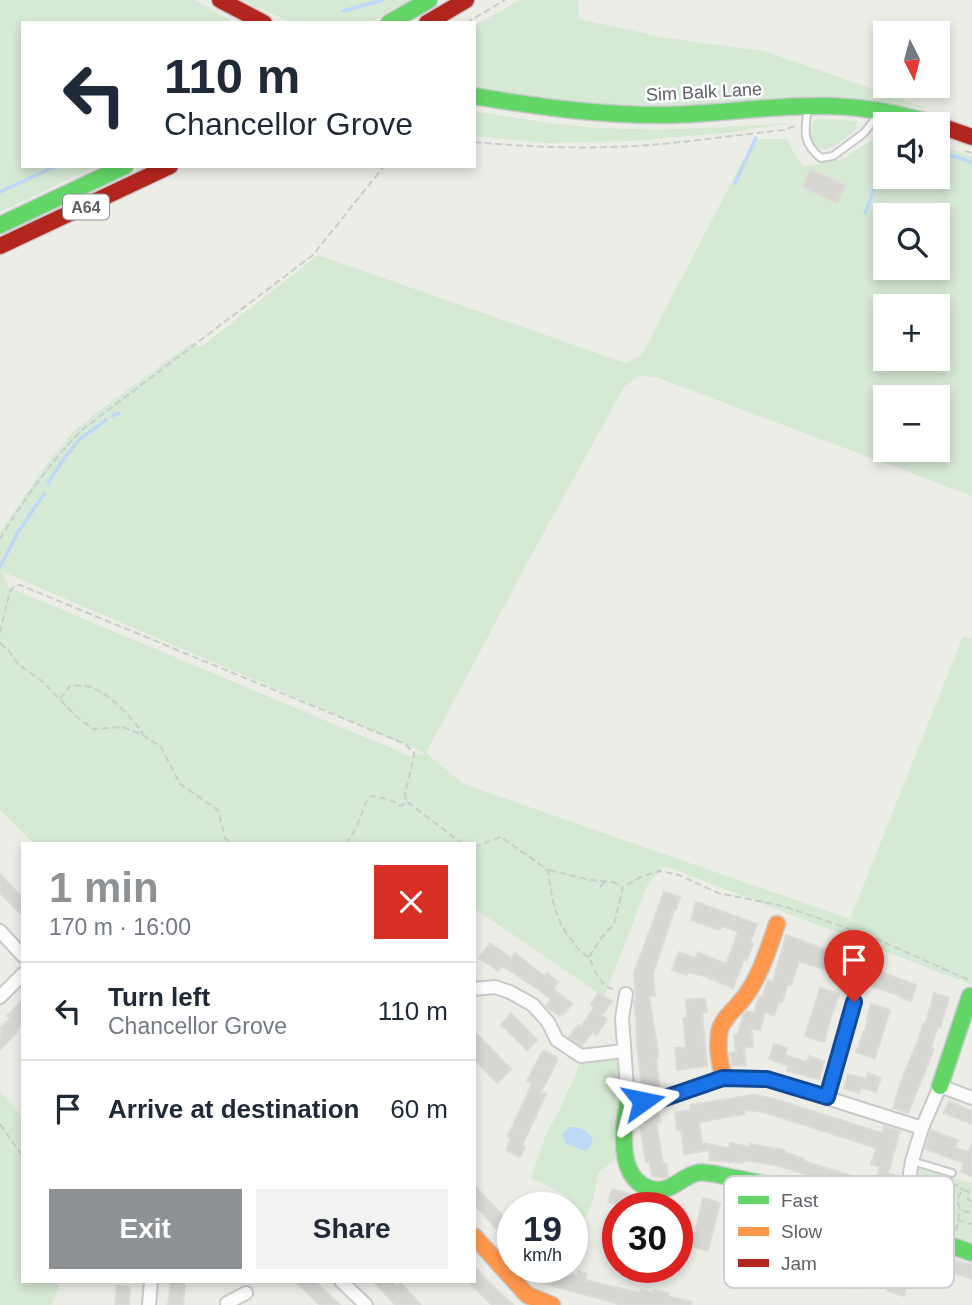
<!DOCTYPE html>
<meta charset="utf-8">
<style>
:root{--surface:#fff;--page:#f2f2f3;--text:#1f2937;--muted:#747a83;--line:#e0e1e3;--accent:#8f9294}
body{margin:0;font-family:Arial,sans-serif;background:var(--page);color:var(--text);height:100vh;display:flex;flex-direction:column;font-size:26px;white-space:nowrap}
*{box-sizing:border-box;margin:0}
p{font-size:23px;color:var(--muted)}
.icon{flex:none;width:38px;height:38px;fill:none;stroke:currentColor;stroke-width:2;stroke-linecap:round;stroke-linejoin:round}
.map{position:relative;flex:1;overflow:hidden}
.side{position:absolute;left:21px;top:842px;width:455px;height:441px;display:flex;flex-direction:column;background:var(--surface);border-radius:0px;box-shadow:0 4px 10px #0003}
.side>*{flex:none}
.hud{position:absolute;left:21px;top:21px;width:455px;height:147px;border-radius:0px;box-shadow:0 4px 10px #0003;background:#fff;color:var(--text);overflow:hidden}
.needle{width:46px;rotate:174deg}
.buttons{position:absolute;left:873px;top:21px;display:grid;gap:14px}
.buttons a{display:grid;place-items:center;width:77px;height:77px;border-radius:0px;background:var(--surface);box-shadow:0 4px 10px #0003;font-size:35px}
.speed{position:absolute;left:497px;top:1192px;display:flex;gap:14px;font-size:35px;font-weight:700;text-align:center}
.speed>*{display:grid;place-content:center;width:91px;height:91px;border-radius:50%;background:var(--surface);box-shadow:0 4px 10px #0003;line-height:1}
.speed small{font-size:18px;font-weight:400}
.speed .limit{border:10px solid #d22;background:#fff;color:#111}
.pin{position:absolute;display:grid;place-items:center;width:60px;height:60px;color:#fff;margin:-72px -30px;border-radius:50% 50% 50% 0;rotate:-45deg;box-shadow:0 0 7px #0007}
.pin .icon{rotate:45deg}
.me{position:absolute;width:77px;margin:-38px;rotate:78deg;stroke-linejoin:round;filter:drop-shadow(0 0 5px #0008)}
.turn{display:flex;align-items:center;gap:24px;height:147px;padding:0 28px;font-size:32px}
.turn .icon{width:91px;height:91px;stroke-width:2.5}
.turn b{display:block;font-size:49px;line-height:60px}
.round{display:grid;place-items:center;flex:none;width:74px;height:74px;border-radius:0px;background:var(--page)}
.overview{display:flex;align-items:center;justify-content:space-between;height:119px;padding:0 28px}
h1{font-size:42px;font-weight:800;line-height:52px;color:var(--accent)}
.button{display:flex;gap:14px;margin-top:auto;padding:14px 28px}
.button a{flex:1;height:80px;border-radius:0px;background:var(--accent);color:#fff;font-size:28px;font-weight:800;line-height:80px;text-align:center}
.button a+a{background:var(--page);color:var(--text)}
ul{padding:0;list-style:none}
li{display:flex;align-items:center;gap:21px;height:98px;padding:0 28px;border-top:2px solid var(--line)}
li div{flex:1}
li b{display:block;font-size:26px}
li em{font-style:normal}
.map>svg:first-child{display:block}
.green{fill:#d6e9d5;fill-rule:evenodd}
.water{fill:#bdd9f7}
.lines{fill:none;stroke-linecap:round;stroke-linejoin:round}
.stream{stroke:#bdd9f7;stroke-width:3.5}
.building{fill:#d7d6d3;stroke:#dcdbd7;stroke-width:2}
.lane-casing{stroke:#c9c9c9;stroke-width:10}
.street-casing{stroke:#c9c9c9;stroke-width:16}
.fast-casing{stroke:#c8c9c9;stroke-width:19}
.slow-casing{stroke:#c8c9c9;stroke-width:19}
.jam-casing{stroke:#c8c9c9;stroke-width:19}
.path{stroke:#c9cecb;stroke-width:2;stroke-dasharray:7 3.5;stroke-linecap:butt}
.lane{stroke:#fcfcfc;stroke-width:6}
.street{stroke:#fcfcfc;stroke-width:12}
.fast{stroke:#63d668;stroke-width:16}
.slow{stroke:#ff974d;stroke-width:16}
.jam{stroke:#b3261e;stroke-width:16}
.route-casing{stroke:#114b97;stroke-width:18}
.route{stroke:#1a73e8;stroke-width:12}
.labels{text-anchor:middle;dominant-baseline:central;stroke-width:5;stroke-linejoin:round;paint-order:stroke}
.shield{fill:#fff;stroke:#8e9094;stroke-width:2}
.shield-label{font-size:16px;font-weight:bold;fill:#5d6166}
.street-label{font-size:18px;fill:#5d6166;stroke:#fff}
.key{fill:#fff;stroke:#ced0d1;stroke-width:2}
.key-label{font-size:19px;fill:#5d6166}
</style>
<div class="map">
<svg width="972" height="1305" viewBox="0 0 972 1305">
<rect width="100%" height="100%" fill="#edede8"/>
<path class="green" d="M0,0H195L236,23H23V166H98L0,212Z
M241,0H409L370,23H293Z
M520,0H578L579,19L666,38L764,51L930,109L845,100L684,107L571,103L474,87V26Z
M474,111C525,120 577,128 629,129C683,131 736,126 790,123L725,133L632,141L544,143L474,136Z
M824,119L855,121L857,122L856,130C848,136 836,147 826,149C809,154 807,129 815,120Z
M885,130L886,177H938V145L972,156V496L656,377L638,376L624,387L525,567L426,753L462,783L475,788L850,919L963,636L972,639V985L665,866L648,884L604,997L474,908V844L33,843L0,810V532L50,459L75,430L100,410L191,343L201,347L318,255L625,363C642,356 644,354 651,337L754,139H786L803,167L845,158ZM886,215H938V268H886ZM886,306H938V359H886ZM886,397H938V450H886ZM3,572L425,753L410,756L8,587Z
M613,1052L628,1102L624,1152L599,1172L592,1204L585,1218L563,1194L531,1178L546,1134L558,1113L575,1076L581,1056Z
M0,1092L23,1117V1281H60L52,1305H0Z
M913,1167L972,1183V1243L913,1225L909,1217Z"/>
<path class="water" d="M569,1127C580,1127 586,1130 593,1138L591,1146L586,1151L566,1144L563,1134Z"/>
<g class="lines">
<path class="stream" d="M343,11L383,0
M938,151L972,162
M735,183L756,138
M0,192L56,166
M865,213L886,158
M112,416L119,413
M48,483L65,457L79,440L106,420
M0,567L17,534L44,494"/>
</g>
<path class="building" d="M810,169L845,185L837,203L802,187Z
M0,874L23,898V916L0,893Z
M664,892L680,897L676,910H674L653,973L655,996H649L657,1044L658,1058H656L660,1090L643,1092L637,1046L636,1028H637L634,1001H636L634,973Z
M696,902L757,924L750,943L753,944L747,960L744,959L733,988L704,976L688,972L687,975L672,970L679,952L695,958L698,952L726,964L738,932L722,926L720,930L691,920Z
M786,935L850,958L849,960L916,985L911,1001L898,996V995L865,984V983L799,961L791,985L788,984L782,1002L779,1001L774,1016L765,1012L760,1030L751,1028L753,1047H744L746,1065L732,1066L730,1053L736,1052L734,1035L738,1034L743,1015L747,1011L754,1013L759,997L762,998L768,980L773,982Z
M490,943L511,958L515,953L535,969L545,976L547,973L558,982L553,989L572,1004L563,1015L561,1014L559,1016L546,1006L551,999L533,986L502,966L498,971L479,958Z
M820,988L839,994L834,1010H833L824,1042L805,1036Z
M598,993L612,1001L602,1016L607,1019L597,1035L592,1032L582,1046L569,1037L578,1025L581,1027L594,1007L591,1005Z
M934,993L949,998L940,1027L938,1026L931,1048L934,1049L908,1113L893,1108L900,1084L917,1043L923,1025L926,1022Z
M705,998L707,1012H702L707,1066L677,1070L675,1048L686,1047L683,1018H687L686,1000Z
M23,999V1023L17,1029L18,1031L0,1050V1028L10,1018L7,1016Z
M871,1004L890,1010L875,1058L856,1052L868,1021L866,1020Z
M511,1013L537,1040L527,1050L501,1025Z
M474,1031L511,1069L497,1083L474,1059Z
M774,1044L787,1048L785,1055L807,1062L809,1056L824,1061L819,1079L787,1071L788,1066L769,1059Z
M543,1050L557,1057V1061L541,1092L546,1094L522,1146L525,1147L520,1157L506,1150L511,1138L508,1136L532,1084L527,1081Z
M868,1073L881,1078L876,1092L861,1087L859,1093L844,1088L848,1074L866,1079Z
M753,1095L771,1098L882,1133L884,1126L900,1131L888,1173L897,1176L889,1199H887L884,1210L866,1204L880,1167L871,1164L876,1148L764,1112L744,1110L745,1114L699,1122L702,1143L729,1148L730,1143L750,1147V1144L785,1150V1152L804,1159V1161L858,1178L853,1193L818,1182L807,1178V1175L779,1166L744,1160L743,1163L709,1160L710,1150L684,1154L681,1130H677L675,1112L691,1110L690,1105Z
M949,1101L972,1111V1124L944,1113Z
M658,1110L660,1122H656L663,1163H666L668,1176L663,1178L652,1176L649,1162H646L640,1127L644,1126L642,1112Z
M931,1130L958,1140L955,1148L968,1152L972,1144V1176L961,1172L964,1163L925,1149Z
M474,1185L513,1226V1247L474,1204Z
M612,1189L668,1205V1208H622L623,1206L608,1202Z
M703,1198L720,1203L708,1251L692,1246Z
M858,1227L875,1232L857,1289L839,1283Z
M904,1241L920,1247V1249L907,1279L909,1280L904,1296L887,1291Z
M934,1254L972,1265V1279L943,1269L941,1274L929,1269Z
M474,1266L490,1283L513,1305H492L468,1281H474Z
M543,1268L547,1269L548,1268L572,1275V1274L577,1276L579,1271L587,1274L585,1280L640,1293L641,1290L653,1293L654,1290L669,1293L668,1296L692,1302L691,1305H622L539,1282Z
M171,1281H185L183,1305H168Z
M295,1281H315L340,1305H320Z
M373,1281H392L397,1287L401,1283L421,1305H395Z
M117,1286L130,1287L129,1305H115Z"/>
<g class="lines">
<defs>
<path id="lane" d="M808,108C805,130 801,142 821,158L833,156L864,133L879,114
M912,1161L952,1173"/>
<path id="street" d="M0,931L23,956
M474,989L495,987L510,992L533,1005L548,1022L557,1040L581,1056L624,1051
M626,994L622,1018L628,1102L659,1100L723,1078L767,1079L922,1128
M0,997L23,974
M827,1097L854,1002
M901,1227L909,1191L910,1173L912,1161L922,1128L940,1086L972,1098
M341,1281L366,1305
M227,1303L246,1293
M149,1305L151,1281"/>
<path id="fast" d="M389,23L429,0
M474,96C539,107 604,116 670,115C718,114 766,106 814,106C855,105 896,112 935,124
M0,225L125,166
M940,1086L970,996
M628,1102C623,1128 617,1176 648,1188C669,1196 680,1177 697,1173C706,1171 719,1175 729,1177C812,1191 892,1225 972,1253"/>
<path id="slow" d="M723,1078C720,1061 716,1046 720,1029C724,1017 735,1009 743,999C760,977 768,950 777,924
M474,1236L527,1295L552,1305"/>
<path id="jam" d="M220,0L264,23
M427,23L466,0
M938,125L972,137
M0,246L170,166"/>
</defs>
<use href="#lane" class="lane-casing"/>
<use href="#street" class="street-casing"/>
<use href="#fast" class="fast-casing"/>
<use href="#slow" class="slow-casing"/>
<use href="#jam" class="jam-casing"/>
<path class="path" d="M466,23L505,0
M474,142C528,147 581,149 635,146C685,143 734,135 784,130L797,125
M965,151L972,153
M0,539C24,499 50,462 83,429L313,255L384,166
M0,633L10,591L15,586L20,585L405,744L414,753V758L405,793L406,801L463,844
M0,643L9,651L19,665L42,681L77,717L93,729L123,727L143,735L161,747L180,784L218,810L225,838L230,844
M60,699L71,685C77,686 87,685 93,688C110,694 133,719 143,734
M346,844L356,828L367,800L372,796L388,799L402,806L406,802
M474,847L501,837L548,870C552,899 554,919 573,942C577,948 582,954 589,957C595,971 599,984 614,990
M549,870L590,880L613,882L621,886
M600,887L605,882
M589,957L602,937L614,924L623,887L642,876L660,871L679,875L718,893L783,906L870,936L971,981
M0,1124L23,1157
M921,1176L957,1185L963,1190
M972,1202L968,1199L969,1195L968,1191L963,1190C953,1200 958,1213 972,1212
M916,1217L958,1220L972,1224
M956,1231L960,1209"/>
<use href="#lane" class="lane"/>
<use href="#street" class="street"/>
<use href="#fast" class="fast"/>
<use href="#slow" class="slow"/>
<use href="#jam" class="jam"/>
</g>
<g class="lines">
<defs>
<path id="route" d="M643,1101L659,1100L723,1078L767,1079L827,1097L854,1002"/>
</defs>
<use href="#route" class="route-casing"/>
<use href="#route" class="route"/>
</g>
<g class="labels">
<rect class="shield" x="63" y="194.5" width="46" height="25" rx="5"/>
<g class="shield-label">
<text x="86" y="207">A64</text>
</g>
<g class="street-label">
<text transform="translate(704 92) rotate(-3)">Sim Balk Lane</text>
</g>
</g>
<rect x="724" y="1176" width="230" height="112" rx="10" class="key"/>
<rect x="738" y="1196" width="31" height="8" fill="#63d668"/>
<rect x="738" y="1227" width="31" height="9" fill="#ff974d"/>
<rect x="738" y="1259" width="31" height="8" fill="#b3261e"/>
<g class="key-label">
<text x="781" y="1207">Fast</text>
<text x="781" y="1238">Slow</text>
<text x="781" y="1270">Jam</text>
</g>
</svg>
<div class="buttons">
<a><svg class="needle" viewBox="-14 -14 28 28"><path d="M0-13l5 13h-10z" fill="#e53935"/><path d="M0 13l5-13h-10z" fill="#747a83"/></svg></a>
<a><svg class="icon" aria-label="sound" viewBox="0 0 24 24"><path d="M4 9h4l5-4v14l-5-4H4zM17 9q2 3 0 6"/></svg></a>
<a><svg class="icon" aria-label="search" viewBox="0 0 24 24"><circle cx="10" cy="10" r="6"/><path d="M15 15l6 6"/></svg></a>
<a>+</a>
<a>−</a>
</div>
<div class="speed"><div>19<small>km/h</small></div><div class="limit">30</div></div>
<div class="pin" style="left:854px;top:1002px;background:#d93025"><svg class="icon" aria-label="arrive" viewBox="0 0 24 24"><path d="M6 21V4h12l-3 4 3 4H6"/></svg></div>
<svg class="me" style="left:643px;top:1101px" viewBox="-20 -20 40 40"><path d="M0-17L14 15 0 8-14 15z" fill="#1a73e8" stroke="#fff" stroke-width="4"/></svg>
<div class="hud">
<div class="turn"><svg class="icon" aria-label="left" viewBox="0 0 24 24"><path d="M17 20v-9H6M10 6l-5 5 5 5"/></svg><div><b>110 m</b>Chancellor Grove</div></div>
</div>
<section class="side">
<div class="overview"><div><h1>1 min</h1><p>170 m · 16:00</p></div><a class="round" style="background:#d93025;color:#fff"><svg class="icon" aria-label="close" viewBox="0 0 24 24"><path d="M6 6l12 12M18 6L6 18"/></svg></a></div>
<ul>
<li><svg class="icon" aria-label="left" viewBox="0 0 24 24"><path d="M17 20v-9H6M10 6l-5 5 5 5"/></svg><div><b>Turn left</b><p>Chancellor Grove</p></div><em>110 m</em></li>
<li><svg class="icon" aria-label="arrive" viewBox="0 0 24 24"><path d="M6 21V4h12l-3 4 3 4H6"/></svg><div><b>Arrive at destination</b></div><em>60 m</em></li>
</ul>
<div class="button"><a>Exit</a><a>Share</a></div>
</section>
</div>
